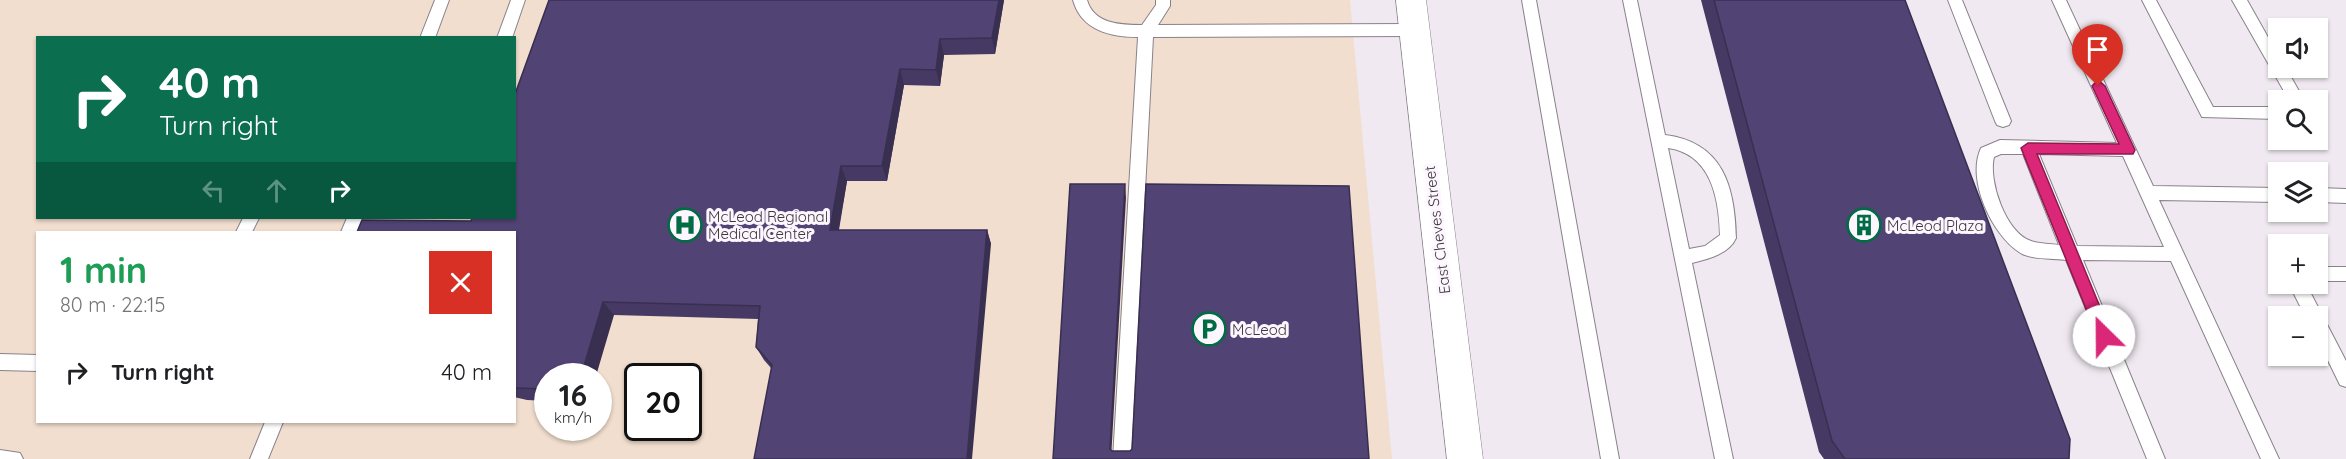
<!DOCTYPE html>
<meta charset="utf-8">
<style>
:root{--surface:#fff;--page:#f6f6f6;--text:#202124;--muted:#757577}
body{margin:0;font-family:Quicksand,sans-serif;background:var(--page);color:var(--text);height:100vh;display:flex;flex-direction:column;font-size:22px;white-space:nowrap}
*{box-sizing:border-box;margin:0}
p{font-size:20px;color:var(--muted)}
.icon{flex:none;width:33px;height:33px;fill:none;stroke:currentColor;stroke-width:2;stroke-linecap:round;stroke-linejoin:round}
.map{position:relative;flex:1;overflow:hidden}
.panel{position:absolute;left:36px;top:231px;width:480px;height:192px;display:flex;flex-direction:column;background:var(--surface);border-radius:0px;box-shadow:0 2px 4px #0004}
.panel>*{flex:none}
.banner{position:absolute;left:36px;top:36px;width:480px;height:183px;border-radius:0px;box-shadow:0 2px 4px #0004;background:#0b6e4f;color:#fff;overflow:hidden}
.tools{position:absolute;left:2268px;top:18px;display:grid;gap:12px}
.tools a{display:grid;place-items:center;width:60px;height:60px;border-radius:0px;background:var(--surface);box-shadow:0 2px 4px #0004;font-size:30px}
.speed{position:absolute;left:534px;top:363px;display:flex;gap:12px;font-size:30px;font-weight:700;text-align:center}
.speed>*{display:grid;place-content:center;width:78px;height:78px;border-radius:50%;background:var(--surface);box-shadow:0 2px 4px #0004;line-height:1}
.speed small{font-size:15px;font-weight:400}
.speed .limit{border:3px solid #111;border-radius:9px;background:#fff;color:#111}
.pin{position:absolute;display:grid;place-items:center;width:51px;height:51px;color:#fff;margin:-62px -26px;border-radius:50% 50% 50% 0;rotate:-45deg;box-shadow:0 0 6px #0007}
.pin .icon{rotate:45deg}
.me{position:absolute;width:66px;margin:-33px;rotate:337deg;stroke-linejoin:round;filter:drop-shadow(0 0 4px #0008)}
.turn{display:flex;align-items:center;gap:21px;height:126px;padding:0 24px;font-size:27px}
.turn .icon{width:78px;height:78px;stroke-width:2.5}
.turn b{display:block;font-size:42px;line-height:51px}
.lanes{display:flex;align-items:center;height:57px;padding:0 24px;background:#0003;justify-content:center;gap:30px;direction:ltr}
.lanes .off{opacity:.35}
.round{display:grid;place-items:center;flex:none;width:63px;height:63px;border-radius:0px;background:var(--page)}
.summary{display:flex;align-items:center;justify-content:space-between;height:102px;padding:0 24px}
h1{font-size:36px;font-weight:700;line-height:45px;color:#1e9e55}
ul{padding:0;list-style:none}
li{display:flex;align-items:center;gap:18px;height:78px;padding:0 24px}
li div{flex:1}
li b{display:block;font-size:22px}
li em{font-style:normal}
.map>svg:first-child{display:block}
.medical{fill:#f1dece;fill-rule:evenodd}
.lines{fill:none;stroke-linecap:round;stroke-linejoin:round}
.service-casing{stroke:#89828a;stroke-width:2}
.secondary-casing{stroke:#89828a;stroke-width:1}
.service{fill:#fff;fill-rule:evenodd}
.secondary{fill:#fff;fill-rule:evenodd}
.wall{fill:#463a64}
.shaded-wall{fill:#392f51}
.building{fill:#514374;stroke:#392f51;stroke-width:1.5}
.route{fill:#db2777;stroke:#8e194d;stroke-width:1.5}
.labels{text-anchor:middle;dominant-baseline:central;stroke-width:6;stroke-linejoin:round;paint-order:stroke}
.poi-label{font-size:15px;fill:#3a373a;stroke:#fdf6ff;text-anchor:start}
.street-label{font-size:15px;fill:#3a373a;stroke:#fdf6ff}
</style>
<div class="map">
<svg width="2346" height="459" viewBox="0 0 2346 459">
<rect width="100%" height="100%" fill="#f0e9f1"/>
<path class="medical" d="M0,0H1350L1392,459H0ZM38,38H514V218H38ZM38,232H514V422H38ZM548,376H598V428H548ZM638,376H688V428H638Z"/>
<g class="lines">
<defs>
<path id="service" d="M435,0H449L435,38H420Z
M511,0H525L512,38H497Z
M1073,0H1087C1094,24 1120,25 1142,25L1156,5V0H1170V6L1158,25L1414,24L1419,26L1421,30L1419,34L1414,36L1153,37L1131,459H1113L1138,37C1110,37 1081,30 1073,0Z
M1522,0H1536L1619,459H1601Z
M1623,0H1637L1665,135C1723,142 1735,187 1736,238C1729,254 1708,259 1692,263L1733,459H1715ZM1668,148C1711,154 1719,198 1720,235L1705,246L1689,249Z
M1948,0H1962L2011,121L2009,125L2003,127L1997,125L1995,121Z
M2052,0H2066L2153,186L2278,188V202L2159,200L2279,459H2261L2171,261L2083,260L2165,459H2147L2066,260C2052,258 2030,260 2019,252C1992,234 1966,180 1981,148L2000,140L2117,143ZM2001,154H2023L2059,245C2051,244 2040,244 2031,241C2006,233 1988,181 1994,157ZM2039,154L2123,156L2164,247L2077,246Z
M2142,0H2156L2213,107H2278V119L2202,117Z
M2232,0H2247L2278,55V68H2286L2304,100H2289Z
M2318,188L2346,189V203L2318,202Z
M243,218H259L252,232H236Z
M347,218H363L357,232H341Z
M2318,267H2346V281H2318Z
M2289,284H2306L2346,361V387L2340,385L2318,340V316H2305Z
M0,354L38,355V371L0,370Z
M265,422H283L268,459H250Z
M0,450L20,453L23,459H0Z"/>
<path id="secondary" d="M1396,0H1426L1483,459H1447Z"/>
</defs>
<use href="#service" class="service-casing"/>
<use href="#secondary" class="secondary-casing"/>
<use href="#service" class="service"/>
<use href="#secondary" class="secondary"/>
</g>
<path class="wall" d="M549,0H1004L995,54L944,55L940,86L904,85L887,181H847L839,230H987L991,244L771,368L764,360L756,347L758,319L614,315L548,376V401L527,400L514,397V232L471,221Z
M1701,0H1905L2069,459H1824L1819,452Z"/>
<path class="shaded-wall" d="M999,0H1004L995,54L992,38Z
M940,39L944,55L940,86L936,70Z
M900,69L904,85L887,181L882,166Z
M841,166L847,181L836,244L830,230Z
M1125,184L1126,198L1111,459L1110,449Z
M987,230L991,244L972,459H967Z
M603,302L614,315L596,376H581Z"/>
<path class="building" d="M549,0H999L992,38L940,39L936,70L900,69L882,166H841L830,230H987L967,459H754L772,365L756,347L760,306L603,302L581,376H548V389L514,388V232H357L362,220L471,221L472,218H514V97Z
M1714,0H1905L2070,439L2069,459H1845L1832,441Z
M1070,184H1125L1110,449L1112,451H1130L1132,449L1146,184L1349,186L1369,459H1053Z"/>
<path class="route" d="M2098,80L2105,86L2135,150L2133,154H2037L2112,336L2110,340L2104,342L2099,340L2097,336L2021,148L2028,143L2119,144L2092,86Z"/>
<defs>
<symbol id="hospital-ring" viewBox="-11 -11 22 22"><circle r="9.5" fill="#fdf6ff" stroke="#006c43" stroke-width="1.5"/><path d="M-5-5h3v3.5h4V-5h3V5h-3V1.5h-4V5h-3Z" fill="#006c43"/></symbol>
<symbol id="building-ring" viewBox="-11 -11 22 22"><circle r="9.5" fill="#fdf6ff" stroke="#006c43" stroke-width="1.5"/><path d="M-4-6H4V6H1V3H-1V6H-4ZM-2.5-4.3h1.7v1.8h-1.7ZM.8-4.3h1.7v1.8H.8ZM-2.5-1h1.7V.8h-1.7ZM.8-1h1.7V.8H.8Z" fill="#006c43"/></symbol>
<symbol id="parking-ring" viewBox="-11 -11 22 22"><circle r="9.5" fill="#fdf6ff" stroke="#006c43" stroke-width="1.5"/><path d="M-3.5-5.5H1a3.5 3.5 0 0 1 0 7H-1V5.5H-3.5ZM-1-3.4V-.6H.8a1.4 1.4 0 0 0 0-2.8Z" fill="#006c43"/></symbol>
</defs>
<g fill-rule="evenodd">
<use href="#hospital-ring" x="666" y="206" width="38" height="38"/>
<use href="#building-ring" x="1845" y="206" width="38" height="38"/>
<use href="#parking-ring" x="1190" y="310" width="38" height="38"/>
</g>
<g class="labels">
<g class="poi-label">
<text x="708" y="216">McLeod Regional<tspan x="708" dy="17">Medical Center</tspan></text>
<text x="1887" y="225">McLeod Plaza</text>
<text x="1232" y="329">McLeod</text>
</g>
<g class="street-label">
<text transform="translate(1437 230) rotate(-97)">East Cheves Street</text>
</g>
</g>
</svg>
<div class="tools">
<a><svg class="icon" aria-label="sound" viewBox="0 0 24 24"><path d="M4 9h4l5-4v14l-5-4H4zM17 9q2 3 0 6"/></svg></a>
<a><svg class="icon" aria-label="search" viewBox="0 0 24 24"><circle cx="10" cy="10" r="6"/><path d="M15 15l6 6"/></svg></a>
<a><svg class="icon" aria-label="layers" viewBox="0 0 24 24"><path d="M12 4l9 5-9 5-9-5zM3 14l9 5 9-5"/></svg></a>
<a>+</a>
<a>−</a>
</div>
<div class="speed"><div>16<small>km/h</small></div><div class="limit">20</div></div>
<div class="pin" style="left:2098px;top:86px;background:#d93025"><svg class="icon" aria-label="arrive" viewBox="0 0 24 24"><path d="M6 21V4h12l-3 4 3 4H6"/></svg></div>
<svg class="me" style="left:2104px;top:336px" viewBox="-20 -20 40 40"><circle r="19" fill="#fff"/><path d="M0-13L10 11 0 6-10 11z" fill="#db2777"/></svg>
<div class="banner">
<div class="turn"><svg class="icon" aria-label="right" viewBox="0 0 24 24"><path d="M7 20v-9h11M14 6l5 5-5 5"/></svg><div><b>40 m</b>Turn right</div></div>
<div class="lanes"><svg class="icon off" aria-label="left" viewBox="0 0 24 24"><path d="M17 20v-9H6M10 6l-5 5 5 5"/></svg><svg class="icon off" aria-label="ahead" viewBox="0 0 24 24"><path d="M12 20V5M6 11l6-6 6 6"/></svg><svg class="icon" aria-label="right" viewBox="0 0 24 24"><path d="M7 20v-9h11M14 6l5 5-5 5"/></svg></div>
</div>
<section class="panel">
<div class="summary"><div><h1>1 min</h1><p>80 m · 22:15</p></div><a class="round" style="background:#d93025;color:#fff"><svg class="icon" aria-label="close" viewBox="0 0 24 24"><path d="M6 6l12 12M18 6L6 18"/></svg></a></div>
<ul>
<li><svg class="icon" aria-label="right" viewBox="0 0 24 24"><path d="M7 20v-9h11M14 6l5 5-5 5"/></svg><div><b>Turn right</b></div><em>40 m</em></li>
</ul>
</section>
</div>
